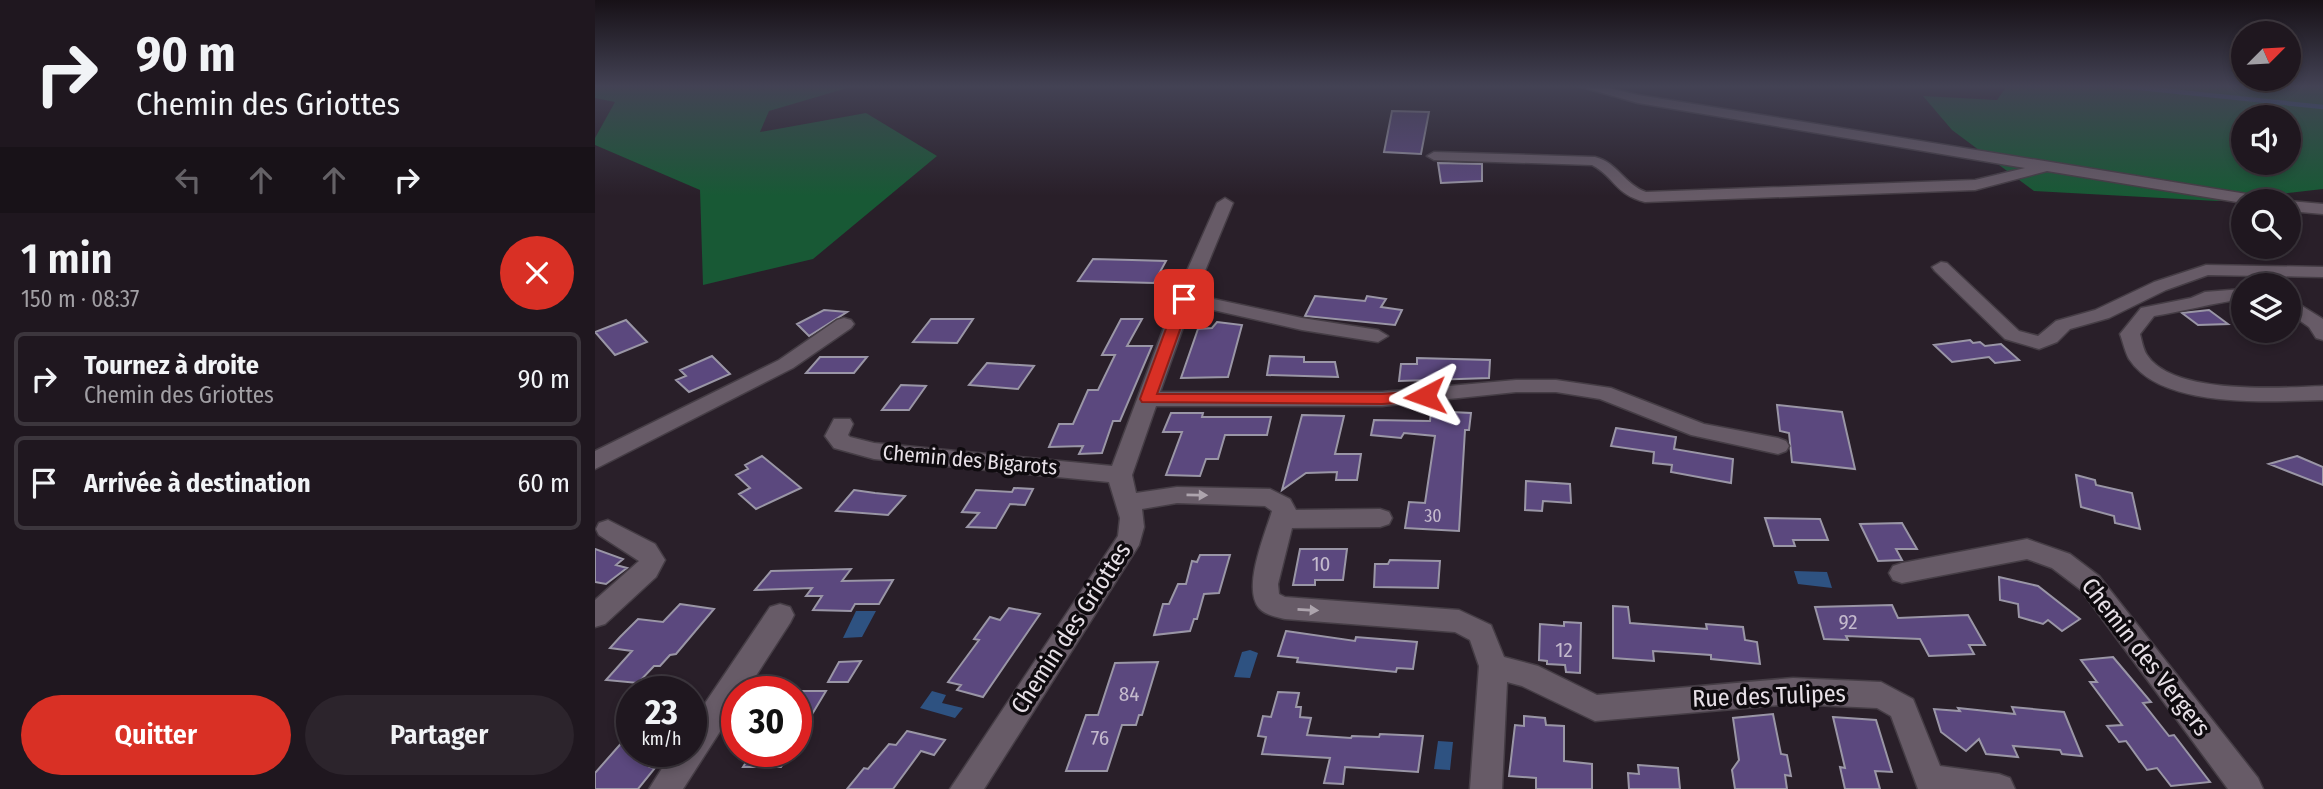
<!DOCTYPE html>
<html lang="fr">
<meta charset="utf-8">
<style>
:root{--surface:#1f171f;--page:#2c242c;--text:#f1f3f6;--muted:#a19fa4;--line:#3c363d;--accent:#d93025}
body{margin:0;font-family:"Fira Sans Condensed",sans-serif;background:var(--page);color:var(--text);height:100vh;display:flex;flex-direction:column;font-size:26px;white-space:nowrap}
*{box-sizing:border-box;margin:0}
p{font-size:23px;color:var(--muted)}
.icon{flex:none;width:38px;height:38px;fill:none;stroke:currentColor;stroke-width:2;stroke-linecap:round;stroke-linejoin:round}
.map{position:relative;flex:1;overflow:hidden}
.sheet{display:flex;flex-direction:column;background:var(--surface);width:595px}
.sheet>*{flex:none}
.banner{background:#1f171f;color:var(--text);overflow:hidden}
.needle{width:46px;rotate:66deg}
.controls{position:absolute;left:1636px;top:21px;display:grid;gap:14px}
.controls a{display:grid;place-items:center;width:70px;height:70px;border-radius:50%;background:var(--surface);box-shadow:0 4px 10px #0003,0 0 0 2px var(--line);font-size:35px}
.speed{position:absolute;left:21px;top:676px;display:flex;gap:14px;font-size:35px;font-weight:700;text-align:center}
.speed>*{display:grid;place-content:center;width:91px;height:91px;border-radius:50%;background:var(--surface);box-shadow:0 4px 10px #0003,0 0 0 2px var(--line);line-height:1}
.speed small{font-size:18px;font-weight:400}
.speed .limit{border:10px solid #d22;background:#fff;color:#111}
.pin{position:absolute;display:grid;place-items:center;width:60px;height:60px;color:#fff;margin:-30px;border-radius:14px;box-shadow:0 4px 10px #0006}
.me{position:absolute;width:77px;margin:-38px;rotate:266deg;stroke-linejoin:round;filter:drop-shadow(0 0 5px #0008)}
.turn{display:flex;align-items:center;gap:24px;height:147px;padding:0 21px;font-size:32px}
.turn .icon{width:91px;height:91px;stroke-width:2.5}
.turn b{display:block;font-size:49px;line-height:60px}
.lanes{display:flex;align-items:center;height:66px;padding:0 21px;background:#0003;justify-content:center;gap:35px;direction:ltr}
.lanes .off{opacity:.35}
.round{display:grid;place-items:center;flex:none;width:74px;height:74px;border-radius:37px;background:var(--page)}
.headline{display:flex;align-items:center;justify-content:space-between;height:119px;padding:0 21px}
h1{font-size:42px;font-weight:600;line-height:52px}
.button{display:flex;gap:14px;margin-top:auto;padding:14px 21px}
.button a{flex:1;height:80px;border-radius:42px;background:var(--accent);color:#fff;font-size:28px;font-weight:600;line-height:80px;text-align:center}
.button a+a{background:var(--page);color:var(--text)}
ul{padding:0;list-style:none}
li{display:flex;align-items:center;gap:21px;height:94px;margin:0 14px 10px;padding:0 7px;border:4px solid var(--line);border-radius:10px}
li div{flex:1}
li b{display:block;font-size:26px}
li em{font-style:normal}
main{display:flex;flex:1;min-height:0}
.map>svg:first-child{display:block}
.forest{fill:#185935;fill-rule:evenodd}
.water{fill:#2e5281}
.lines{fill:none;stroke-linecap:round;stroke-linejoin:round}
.stream{stroke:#2e5281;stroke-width:4.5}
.building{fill:#5b487e;stroke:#9a96a6;stroke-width:2}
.minor-casing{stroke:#453d45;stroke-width:3}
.minor{fill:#675b67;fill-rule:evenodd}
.oneway{fill:#ada4ad}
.route{fill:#d93025;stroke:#8d1f18;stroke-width:2}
.labels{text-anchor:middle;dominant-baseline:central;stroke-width:7;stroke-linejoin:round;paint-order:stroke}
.number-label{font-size:18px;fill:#c4bacd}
.street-label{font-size:21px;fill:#e7e0e7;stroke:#0f0b0f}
.near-number-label{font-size:21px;fill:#c4bacd}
.near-street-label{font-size:24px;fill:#e7e0e7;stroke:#0f0b0f}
</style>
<main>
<section class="sheet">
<div class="banner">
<div class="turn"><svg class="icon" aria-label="right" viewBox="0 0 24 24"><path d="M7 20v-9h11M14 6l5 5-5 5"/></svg><div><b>90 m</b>Chemin des Griottes</div></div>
<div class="lanes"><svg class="icon off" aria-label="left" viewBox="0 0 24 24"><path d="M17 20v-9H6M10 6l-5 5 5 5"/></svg><svg class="icon off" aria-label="ahead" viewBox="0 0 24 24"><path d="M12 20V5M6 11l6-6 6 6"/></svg><svg class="icon off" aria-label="ahead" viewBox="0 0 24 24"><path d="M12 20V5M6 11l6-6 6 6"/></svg><svg class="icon" aria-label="right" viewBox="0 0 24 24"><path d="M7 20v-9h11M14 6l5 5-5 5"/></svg></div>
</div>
<div class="headline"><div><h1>1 min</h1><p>150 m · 08:37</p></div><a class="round" style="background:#d93025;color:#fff"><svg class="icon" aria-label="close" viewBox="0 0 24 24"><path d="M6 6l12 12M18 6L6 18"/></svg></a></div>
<ul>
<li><svg class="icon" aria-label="right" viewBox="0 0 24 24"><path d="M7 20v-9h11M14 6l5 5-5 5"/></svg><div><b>Tournez à droite</b><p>Chemin des Griottes</p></div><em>90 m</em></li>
<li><svg class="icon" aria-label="arrive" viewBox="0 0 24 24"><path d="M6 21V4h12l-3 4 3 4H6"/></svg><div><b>Arrivée à destination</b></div><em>60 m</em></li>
</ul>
<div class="button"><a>Quitter</a><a>Partager</a></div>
</section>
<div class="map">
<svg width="1728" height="789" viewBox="0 0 1728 789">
<rect width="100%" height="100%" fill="#291f29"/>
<path class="forest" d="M0,86H259L174,111L165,132L271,113L342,156L218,259L108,285L105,190L0,145V138L20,102L0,98Z
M1412,86H1728V189L1622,201L1439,191L1357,130L1328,96L1402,100ZM1648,117H1694V163H1648Z"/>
<path class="water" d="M1199,571L1232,572L1237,588L1203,584Z
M261,611H281L267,637L248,638Z
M655,650L663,653L655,678L639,677L647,652Z
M337,691L351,695L347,703L368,708L360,718L325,708Z
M843,741L858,742L855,770L839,769Z"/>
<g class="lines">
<path class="stream" d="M1526,86L1728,107"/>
</g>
<path class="building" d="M797,111L834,112L826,154L789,152Z
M843,163L887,164V181L846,183Z
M498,259L537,260L571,261L559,283L483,281Z
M720,296L770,301L772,296L791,299L786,307L807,310L800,325L710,316Z
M229,310L252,312L214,336L202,324Z
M1614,310L1633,324L1603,325L1587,313Z
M336,319H378L362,343L318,342Z
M526,319H547L532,346H557L525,421H518L507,453L484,454L488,446L454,447L464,424H478L493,390H503L520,355H507Z
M31,320L52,342L20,355L0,332Z
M622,322L647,325L633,377L586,378L603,329L617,328Z
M1375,340L1378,343L1385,342L1390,346L1406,344L1424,360L1400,363L1394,357L1357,362L1339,345Z
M117,356L135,374L94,392L81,380L91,376L85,370Z
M675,356L709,357V362H740L743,377L672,375Z
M225,357H272L259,373H211Z
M822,358L895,360L894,378L804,381L806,364H822Z
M392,363L439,366L423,389L374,385Z
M306,385L331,386L314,410H287Z
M1182,405L1247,412L1260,469L1197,462L1194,433L1185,431Z
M836,411L876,413L874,430H870L864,531L810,528L814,502L830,503L840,436L809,433L806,438L776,435L779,420L835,421Z
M576,413H608L607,417H676L672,435H630L623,459H611L605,476L571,475L587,432H568Z
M707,415L749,416L740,454H766L762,480H741L742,472L711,473L687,490Z
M1021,428L1081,437L1079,449L1138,459L1136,483L1076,472L1077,465L1058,463L1059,452L1016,446Z
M167,456L206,488L161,509L144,494L155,488L141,475L153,469L150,465Z
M1702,456L1728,467V485L1674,464Z
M1481,475L1500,480L1501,485L1537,493L1545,529L1520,523L1519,516L1486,507Z
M931,481L975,484L976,503L948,501L947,511L930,510Z
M419,488L438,489L430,505L415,504L401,528L372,527L384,513L367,512L381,490L417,492Z
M259,490L280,493L310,496L293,515L241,511Z
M1170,518L1225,519L1233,540H1198L1200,546H1179Z
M1307,523L1322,549H1301L1307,560L1283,561L1265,524Z
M0,549L28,559L21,565L32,568L11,584L0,582Z
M705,549H752L748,580H720V585H698Z
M605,555H635L624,593L609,594L602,619H599L595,631L559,635L568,604H574L583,584H591L597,561L602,562Z
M795,560L845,561L843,588L779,587L780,564H793Z
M256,569L247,581L298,580L284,604H260L256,611L218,610L227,596H211L217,588L160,590L176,571Z
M1404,577L1443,586L1485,619L1467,631L1453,620L1448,624L1424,617L1423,604L1405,600Z
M85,604L119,609L81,654L75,655L65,666H59L43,683L11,680L37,651L15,648L25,637L43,619L68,622Z
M1297,605L1303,618L1373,615L1390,645H1374L1379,654L1334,656L1325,639L1251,636L1253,640L1229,639L1220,607Z
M1018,606L1033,607L1035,623L1112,629L1111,624L1148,627L1150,640L1162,642L1165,664L1116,659V655L1058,651L1059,661L1018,658Z
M414,608L445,614L388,697L362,690L366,685L353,682L384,640L379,639L395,617L405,620Z
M969,622L986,623L985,673L971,672L970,665L952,664V661L944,660L945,624L969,626Z
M691,631L760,641L761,637L822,642L818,669L802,668L801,672L702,662L703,658L683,656Z
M1518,657L1556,702L1548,703L1574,736L1579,735L1615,782L1576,786L1562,768L1552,770L1531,741L1524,742L1512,726L1527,725L1495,682H1502L1486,660Z
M266,661L253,682H233L244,662Z
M563,662L547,715H544L541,725H527L512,771H471L491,715H503L520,663Z
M201,691H231L201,741Z
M683,692L704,693L701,707H706L705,717L716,718L712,735L756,738L757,736L784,737L785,734L828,736L823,772L750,767L748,784L729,783L735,758L667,754L671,737L663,736L668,716L676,717Z
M1417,707L1469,712L1487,756L1467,754L1465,750L1418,746L1423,757L1391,754L1384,739L1371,751L1346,732L1339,709L1365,711L1363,708L1420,714Z
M1178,714L1186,754L1192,755L1196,776L1190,775L1192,789H1140L1137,770L1144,760L1138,718Z
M929,716L950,718L951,725L969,726V761L997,764V789H941V778L914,776L920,725L929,726Z
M1238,717L1281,720L1297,772L1280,771L1285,789H1250L1245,767L1250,768Z
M37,731V751H69L55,767L60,768L43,789H0V773Z
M312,731L350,740L339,755L326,751L298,789H252L269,768L273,769L294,744L301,745Z
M158,751H196L186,767H148Z
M1043,765L1083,768L1085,789H1034L1033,773L1044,774Z"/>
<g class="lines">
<defs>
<path id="minor" d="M983,86H1005L1043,95L1664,196L1672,201L1648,203L1452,171L1380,190L1050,202C1019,194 1020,177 997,165L839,160L832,156L839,152L1000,157C1022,162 1030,185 1051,192L1380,180L1430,168L1043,103Z
M630,198L638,203L600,295L707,318L783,330L793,336L783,342L707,330L596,305L565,392H787L921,380H961L1016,388L1109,424L1183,438L1191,441L1194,446L1191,451L1183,454L1096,435L1005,399L961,392H921L787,406H561L537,475L541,493L582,487L675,489L695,499L701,510L785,509L794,512L797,518L794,524L785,527L697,528L683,584L684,594L690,597L864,610L896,625L909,657L943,666L1002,695L1198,678L1286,682L1318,699L1345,766L1404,774L1415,778L1420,789H1323L1296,716L1282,708L1198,704L1000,721L927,686L912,682L907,789H875L884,666L875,640L860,632L690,619C682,617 670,615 664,608C647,588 670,534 677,511L670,506L582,503L547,509L549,527L544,545L389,789H355L523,536L525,518L514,482L279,459L239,448L230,436L239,419H255L258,424L253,435L255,437L279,443L517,466L580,298L622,203Z
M1694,201L1728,204V214L1694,211Z
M1346,262L1352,263L1424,331L1443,336L1461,321L1500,310L1559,282L1611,265L1728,267V277L1613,275L1571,290L1514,318L1475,329L1462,342L1444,349L1410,339L1340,271L1337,267Z
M1648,289V299C1618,303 1590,311 1559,316L1545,334C1547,341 1548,349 1552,355C1578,395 1685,388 1728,386V400C1676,401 1567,410 1534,359C1530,352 1528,342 1525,334L1546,308L1596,298L1610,292Z
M1694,298L1728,319V340L1721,338L1714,327L1694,313Z
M249,318L256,320L259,324L256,328L198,368L0,469V451L184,360L242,320Z
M13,520L60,544L70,560L61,577L10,624L0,627V600L44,561L4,535L1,529L4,523Z
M1432,539L1475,554L1504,576L1663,778L1668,789H1633L1486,590L1457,568L1432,559L1307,583L1298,580L1294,573L1298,566L1307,563Z
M185,604L195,607L199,615L195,623L151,691H142V705L88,789H54L78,751H96V724L175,607Z"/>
</defs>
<use href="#minor" class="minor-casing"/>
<use href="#minor" class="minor"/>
</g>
<defs><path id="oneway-solid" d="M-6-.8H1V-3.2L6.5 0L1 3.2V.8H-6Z" transform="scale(1.75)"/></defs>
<g class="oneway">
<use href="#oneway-solid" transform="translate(602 495) rotate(1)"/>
<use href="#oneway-solid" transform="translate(713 610) rotate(3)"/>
</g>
<linearGradient id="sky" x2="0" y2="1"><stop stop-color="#171117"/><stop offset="0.44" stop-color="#434254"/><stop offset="1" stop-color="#434254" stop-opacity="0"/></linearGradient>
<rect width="1728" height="196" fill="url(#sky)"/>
<path class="route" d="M589,294L596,299L562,394H787L830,391L838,396L830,401L787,404L547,402L545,399L582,299Z"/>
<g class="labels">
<g class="number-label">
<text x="838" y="516">30</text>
</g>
<g class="street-label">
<text transform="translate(375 460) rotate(5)">Chemin des Bigarots</text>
</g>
<g class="near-number-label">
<text x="726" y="564">10</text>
<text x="1253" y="622">92</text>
<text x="969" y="650">12</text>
<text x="534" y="694">84</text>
<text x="505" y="738">76</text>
</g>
<g class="near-street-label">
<text transform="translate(476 628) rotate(-57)">Chemin des Griottes</text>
<text transform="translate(1551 657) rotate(52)">Chemin des Vergers</text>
<text transform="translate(1174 696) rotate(-2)">Rue des Tulipes</text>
</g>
</g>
</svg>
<div class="controls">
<a><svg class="needle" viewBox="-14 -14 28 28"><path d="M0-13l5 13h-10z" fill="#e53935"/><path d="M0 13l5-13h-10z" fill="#a19fa4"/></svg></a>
<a><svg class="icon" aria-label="sound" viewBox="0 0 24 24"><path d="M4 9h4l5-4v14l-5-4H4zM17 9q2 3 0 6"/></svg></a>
<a><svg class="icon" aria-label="search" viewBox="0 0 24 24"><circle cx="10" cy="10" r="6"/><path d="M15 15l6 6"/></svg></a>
<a><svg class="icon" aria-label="layers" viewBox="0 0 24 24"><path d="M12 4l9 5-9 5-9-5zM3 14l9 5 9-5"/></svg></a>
</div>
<div class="speed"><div>23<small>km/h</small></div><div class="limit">30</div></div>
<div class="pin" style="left:589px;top:299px;background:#d93025"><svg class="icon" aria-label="arrive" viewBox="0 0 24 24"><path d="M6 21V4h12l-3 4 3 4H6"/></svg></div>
<svg class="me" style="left:830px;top:396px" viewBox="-20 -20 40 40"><path d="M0-17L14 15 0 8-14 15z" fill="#d93025" stroke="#fff" stroke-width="4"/></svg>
</div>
</main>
